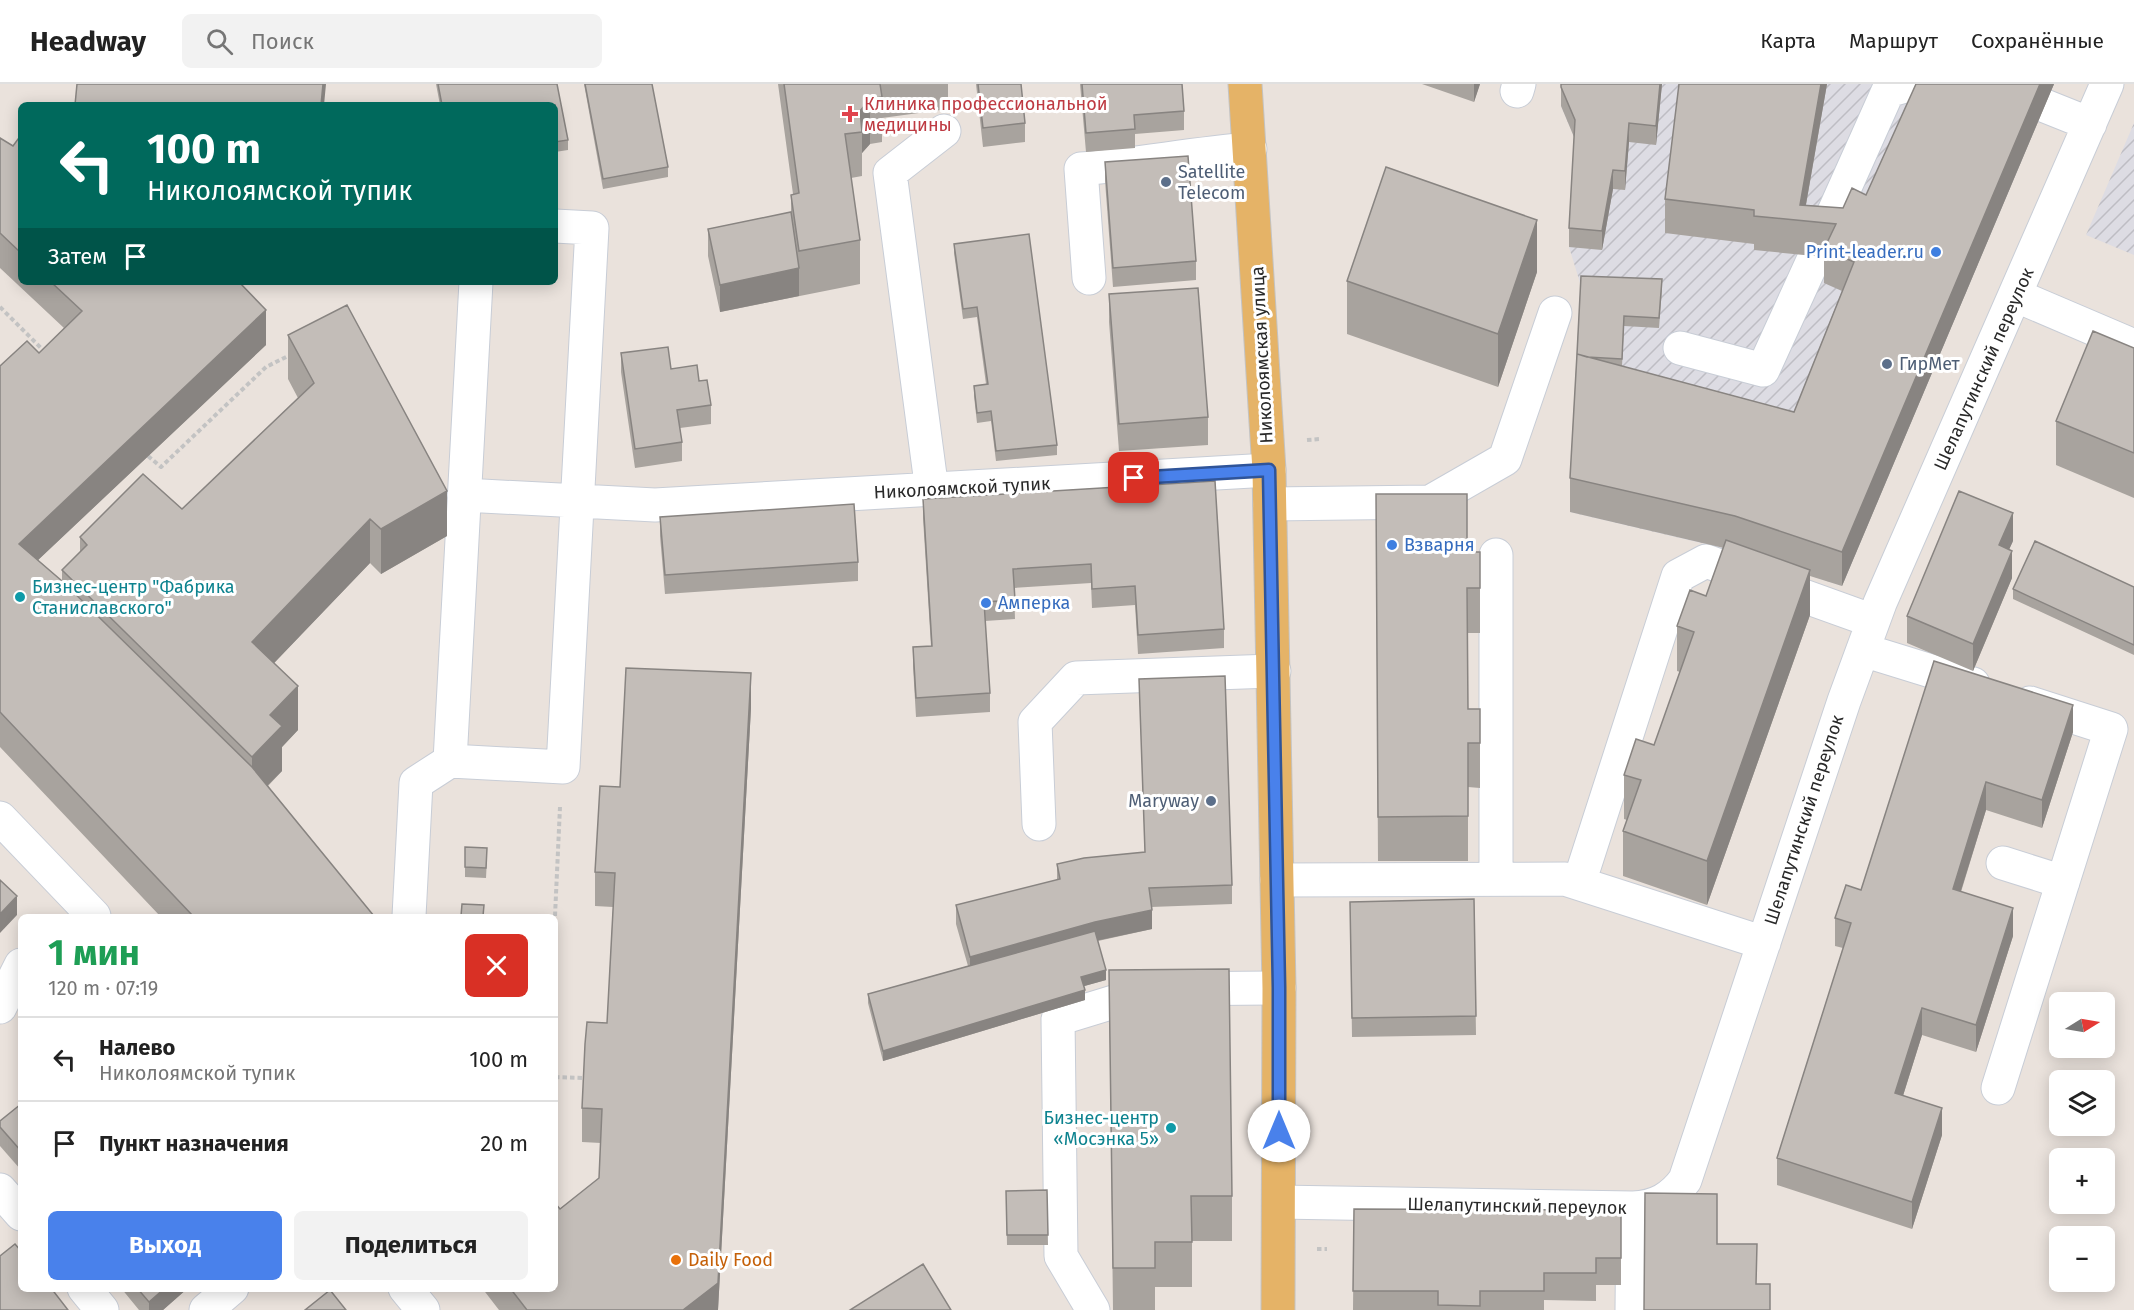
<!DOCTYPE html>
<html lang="ru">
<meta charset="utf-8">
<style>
:root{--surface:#fff;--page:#f2f2f2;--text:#222;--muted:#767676;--line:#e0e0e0;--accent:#4981eb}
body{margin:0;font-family:"Fira Sans",sans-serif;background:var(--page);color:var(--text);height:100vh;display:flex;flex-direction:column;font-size:22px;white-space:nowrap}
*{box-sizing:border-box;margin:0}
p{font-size:20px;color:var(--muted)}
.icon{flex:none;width:33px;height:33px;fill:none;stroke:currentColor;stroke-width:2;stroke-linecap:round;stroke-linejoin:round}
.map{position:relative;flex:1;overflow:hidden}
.panel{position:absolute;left:18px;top:830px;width:540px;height:378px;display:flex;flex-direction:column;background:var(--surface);border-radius:9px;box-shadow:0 3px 15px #0003}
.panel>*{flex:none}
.hud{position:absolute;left:18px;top:18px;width:540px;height:183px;border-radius:9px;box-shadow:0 3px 15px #0003;background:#00695c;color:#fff;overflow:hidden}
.needle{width:39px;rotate:79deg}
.fabs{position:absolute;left:2049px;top:908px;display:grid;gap:12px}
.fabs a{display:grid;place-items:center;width:66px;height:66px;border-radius:9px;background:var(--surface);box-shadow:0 3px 15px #0003;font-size:30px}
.pin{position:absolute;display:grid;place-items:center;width:51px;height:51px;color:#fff;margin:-26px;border-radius:12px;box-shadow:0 3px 9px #0006}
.me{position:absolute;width:66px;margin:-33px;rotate:0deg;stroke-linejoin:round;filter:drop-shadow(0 0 4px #0008)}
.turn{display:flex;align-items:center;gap:21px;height:126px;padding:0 30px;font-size:27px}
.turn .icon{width:78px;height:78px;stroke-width:2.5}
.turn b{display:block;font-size:42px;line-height:51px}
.then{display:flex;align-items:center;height:57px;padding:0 30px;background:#0003;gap:12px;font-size:22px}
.round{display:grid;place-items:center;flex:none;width:63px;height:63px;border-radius:9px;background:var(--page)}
.overview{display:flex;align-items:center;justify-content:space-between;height:102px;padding:0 30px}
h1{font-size:36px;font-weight:700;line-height:45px;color:#1e9e55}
.primary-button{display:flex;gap:12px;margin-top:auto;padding:12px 30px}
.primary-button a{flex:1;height:69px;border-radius:9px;background:var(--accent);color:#fff;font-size:24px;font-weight:700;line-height:69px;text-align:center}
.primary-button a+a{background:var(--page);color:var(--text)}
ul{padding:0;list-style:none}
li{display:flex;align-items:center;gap:18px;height:84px;padding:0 30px;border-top:2px solid var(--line)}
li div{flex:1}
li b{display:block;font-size:22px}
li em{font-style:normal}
header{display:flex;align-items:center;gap:36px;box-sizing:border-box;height:84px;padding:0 30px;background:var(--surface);border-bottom:2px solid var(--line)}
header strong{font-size:28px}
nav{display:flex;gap:33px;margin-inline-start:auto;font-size:21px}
.search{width:420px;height:54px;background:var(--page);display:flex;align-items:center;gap:15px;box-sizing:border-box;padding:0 21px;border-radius:9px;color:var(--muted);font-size:22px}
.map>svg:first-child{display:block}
.industrial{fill:url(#industrial-furrows)}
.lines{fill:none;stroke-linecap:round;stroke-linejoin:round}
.minor-casing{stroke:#c8cdd6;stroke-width:35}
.major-casing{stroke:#c3c3c3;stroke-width:35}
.path{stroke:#c3c3c3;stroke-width:4;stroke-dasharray:4.5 3;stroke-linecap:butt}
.minor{stroke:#fff;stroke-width:33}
.major{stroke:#e5b367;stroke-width:33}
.wall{fill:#a8a39e}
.shaded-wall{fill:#888481}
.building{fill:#c3bdb8;stroke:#888481;stroke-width:1.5}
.route-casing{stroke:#2f5499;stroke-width:15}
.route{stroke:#4981eb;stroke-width:10}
.health-dot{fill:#e0444e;stroke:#fff;stroke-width:2}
.service-dot{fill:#5c6f8a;stroke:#fff;stroke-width:2}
.shop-dot{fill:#3f7fe0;stroke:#fff;stroke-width:2}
.culture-dot{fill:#0f9aa8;stroke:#fff;stroke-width:2}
.food-dot{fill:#e8710a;stroke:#fff;stroke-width:2}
.labels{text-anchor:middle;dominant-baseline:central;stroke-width:6;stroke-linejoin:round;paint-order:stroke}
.health-label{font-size:18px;fill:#be3a42;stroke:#fff;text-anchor:start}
.service-label{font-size:18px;fill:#4e5e75;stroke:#fff;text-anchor:start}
.shop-label{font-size:18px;fill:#366cbe;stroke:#fff;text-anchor:start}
.street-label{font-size:18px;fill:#292929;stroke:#fff}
.culture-label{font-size:18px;fill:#0d838f;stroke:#fff;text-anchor:start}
.food-label{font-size:18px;fill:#c56008;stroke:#fff;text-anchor:start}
</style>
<header>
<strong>Headway</strong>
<div class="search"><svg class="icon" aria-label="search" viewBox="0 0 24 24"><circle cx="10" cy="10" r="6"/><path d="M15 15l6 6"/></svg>Поиск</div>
<nav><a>Карта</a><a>Маршрут</a><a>Сохранённые</a></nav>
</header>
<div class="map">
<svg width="2134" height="1226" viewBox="0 0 2134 1226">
<defs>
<pattern id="industrial-furrows" width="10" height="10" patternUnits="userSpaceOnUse" patternTransform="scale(1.5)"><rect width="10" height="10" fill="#dddce3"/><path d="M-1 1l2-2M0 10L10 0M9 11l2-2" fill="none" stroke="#bebdc3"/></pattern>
</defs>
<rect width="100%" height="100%" fill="#eae2dc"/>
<path class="industrial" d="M1562,0H2054L1842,502L1735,467L1570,428L1581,202L1569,163L1575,55L1561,22Z
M2134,39V171L2086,151Z"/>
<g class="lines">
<defs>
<path id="minor" d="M1517,7L1519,0
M2045,22L2090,40
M1821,157L1888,7L1912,0
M1089,194L1081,85C1138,80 1193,70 1250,65
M2017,212L2134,262
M1680,264L1763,286L1815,172
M932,407L890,89L944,47
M464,411L655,421L1269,386
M1270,420L1430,418L1505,375L1555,229
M1496,471V795
M1863,566L1973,600
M450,677L476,198
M0,734L94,832
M1039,740L1035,638L1076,594L1274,587
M2003,779L2063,798
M1277,796L1565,795L1764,859
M1579,799L1678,492L1706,477L1873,537
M409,832L416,699L450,677L563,683L592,144L555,142
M0,923L21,881
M1998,1004L2111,645L2030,619
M0,1106L21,1130
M1279,1118L1633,1124C1656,1123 1672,1114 1685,1096L1844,617L1880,519L2107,0
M84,1204L102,1226
M405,1204L423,1226
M206,1226L232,1204
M1093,1226L1061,1172L1058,935L1156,905L1279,904
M1632,1226L1633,1124"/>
<path id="major" d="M1245,0L1269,386L1279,904L1278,1226"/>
</defs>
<use href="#minor" class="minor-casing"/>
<use href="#major" class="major-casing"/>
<path class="path" d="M0,223L46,269
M1307,356L1320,355
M148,372L161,383L266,283L292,270
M555,832L560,723
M555,993L585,994
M1317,1165H1327"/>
<use href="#minor" class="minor"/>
<use href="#major" class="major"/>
</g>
<path class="wall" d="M436,0H557L568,56V66L555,68V21H440Z
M584,0H652L668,83V93L603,105Z
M778,0H948V25L882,34V58L870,60L862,69V92L851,94L860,156V200L720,228L708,172V145L791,128V111L793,110Z
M976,0H1021L1025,39V58L983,63Z
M1080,0H1182L1184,27V46L1135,50V64L1086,68Z
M1422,0H1480L1474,18Z
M1561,0H1662L1656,61L1629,58L1625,106L1613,105L1602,166L1569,163V144L1574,53L1561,22Z
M1679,0H1827L1806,121L1843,124L1866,111L1916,0H2054L1842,502L1810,492V531L1707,821L1623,792V747L1627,736L1624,735V691L1654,661L1680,588L1677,587V542L1706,512L1724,464L1570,428V394L1581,192L1662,205L1659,244L1624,242L1622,282L1794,328L1842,207L1824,199V173L1754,166V160L1665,149V115Z
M21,51V198H239L266,261L38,476L62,497V486L80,468V453L182,425L298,314L288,295V251L447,452L381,490L370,479L274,579L298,646L282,663V687L268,702L374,832H160L0,663V282L39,269L64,244L0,184V54L13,62Z
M1105,78L1196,177V196L1113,203L1105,97Z
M954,160L1057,361V371L996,377L991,337L977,339L974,312V302L986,300L977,233L963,235L954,169Z
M1537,188L1498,303L1347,250V197Z
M1109,210L1208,333V361L1119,367L1109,238Z
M2134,264V414L2056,381V337Z
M621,269L671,285L699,297L711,321V340L680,344L682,358V377L635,384L621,288Z
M1215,397L1224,545V564L1138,570L1135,521L1092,524L1091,499L1014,504L1015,535L985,537L990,609V628L916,633L913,582V563L931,562L923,434V415Z
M1376,410L1467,468L1480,504V549H1467L1468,625H1480V704L1468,703V777H1378Z
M660,433L858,478V497L665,510L660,452Z
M2013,457L2009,465L2012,494L1973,587L1907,559V532Z
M2134,503V571L2013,515V505Z
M1934,577L2073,648L2042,744L1986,726L1961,808L2013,852L1976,968L1922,951L1903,1012L1942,1051L1912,1145L1777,1101V1074L1843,864L1835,862V834L1861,806Z
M1139,595L1232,801V820L1151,823L1152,845L1098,857L1106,896L1084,902L1085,916L883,977L868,919V910L968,882L956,840V821L1057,796V780L1145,768Z
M751,624L718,1226H499L482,1204H555L560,1125L599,1094L601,1059L582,1058V1024L607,939L613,823L595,822V788L620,703Z
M465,763L487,774L486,794L465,793Z
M1474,815L1476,951L1352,953L1350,818Z
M1109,886L1232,1112V1157H1192V1203H1155V1226H1113Z
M21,1020V1086L0,1062V1037Z
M1047,1106L1048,1161H1007L1006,1107Z
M1354,1125L1621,1126V1201H1596V1217L1544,1216V1226H1353Z
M121,1204H188L163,1226H139Z"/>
<path class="shaded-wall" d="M323,0H326L324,21H321Z
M1474,0H1480L1474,18Z
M1660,0H1662L1656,61V42Z
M1821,0H1827L1803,137L1800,121Z
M2040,0H2054L1842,502V468Z
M870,15V60L862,69V48L860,27Z
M1629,39V58L1625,106V87Z
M1613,86V105L1602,166V147Z
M1537,136V188L1498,303V250Z
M799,184V212L720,228V201Z
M266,226V261L19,494V460Z
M447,407V452L381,490V445Z
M2013,429V457L1999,488V461Z
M370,435V479L252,602V558Z
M2012,467V494L1973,587V560Z
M1810,486V531L1707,821V777Z
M751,589V624L718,1226H683Z
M298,602V646L282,663V687L252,717V673L270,631Z
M2073,621V648L2042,744V716Z
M1986,698V726L1953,832V805Z
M17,812V831L0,849V830Z
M2013,824V852L1976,968V941Z
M1152,826V845L1095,857L970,892V873L1095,838Z
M1106,886V896L1081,903V893Z
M1085,906V916L883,977V967Z
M1922,924V951L1895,1037V1009Z
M1942,1024V1051L1912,1145V1118Z
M165,1204H188L163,1226H149V1218Z"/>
<path class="building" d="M77,0H323L321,21H75Z
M438,0H557L568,56L555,58V21H442Z
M585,0H652L668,83L603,95Z
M784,0H880L882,13L870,15L860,27L862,48L845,50L860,156L799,167L791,111L799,109Z
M978,0H1021L1025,39L983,44Z
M1082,0H1182L1184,27L1134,31L1135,45L1086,49Z
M1561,0H1660L1656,42L1629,39L1625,87L1613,86L1602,147L1569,144L1575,36L1561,3Z
M1679,0H1821L1800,121L1843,124L1852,104L1866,111L1916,0H2040L1842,468L1735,432L1570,394L1577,270L1794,328L1854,178L1824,165L1836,140L1754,132V126L1665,115Z
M21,51V169L0,149V54L13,62Z
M1188,72L1196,177L1113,184L1105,78Z
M1386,83L1537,136L1498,250L1347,197Z
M791,128L799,184L720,201L708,145Z
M1029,150L1057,361L996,367L991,327L977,329L974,302L988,300L977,223L963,225L954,160Z
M1581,192L1662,195L1659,234L1624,232L1622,275L1587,273L1577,270Z
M51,198H239L266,226L19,460L62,497L252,683L374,832H193L0,628V282L27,257L39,269L82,227Z
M1198,204L1208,333L1119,340L1109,210Z
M347,221L447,407L381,445L370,435L252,558L298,602L270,631L282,642L252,673L62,486L87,461L80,453L143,390L182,425L314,299L288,251Z
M2093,247L2134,264V369L2056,337Z
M668,263L671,285L697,281L699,297L707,296L711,321L677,326L682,358L635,365L621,269Z
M1215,397L1224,545L1138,551L1135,502L1092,505L1091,480L1013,485L1015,516L984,518L990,609L916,614L913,563L932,562L923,415Z
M1959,407L2013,429L1999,461L2012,467L1973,560L1907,532Z
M1376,410H1467V468H1480V504H1467L1468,625H1480V659H1468V732L1378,733Z
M854,420L858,478L665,491L660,433Z
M1726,456L1810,486L1707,777L1623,747L1641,696L1624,691L1636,655L1654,661L1694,548L1677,542L1690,506L1706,512Z
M2035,457L2134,503V561L2013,505Z
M1934,577L2073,621L2042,716L1986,698L1953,805L2013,824L1976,941L1922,924L1895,1009L1942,1024L1912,1118L1777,1074L1851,839L1835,834L1846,801L1861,806Z
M626,584L751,589L718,1199L683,1226H527L510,1204H555V1119L560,1125L599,1094L602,1025L582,1024L585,960L587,938L607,939L615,789L595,788L600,702L620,703Z
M1225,592L1232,801L1149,804L1152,826L1095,838L970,873L956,821L1060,795L1057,780L1084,774L1145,768L1139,595Z
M465,763L487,764L486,784L465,783Z
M0,796L17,812L0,830Z
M1474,815L1476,932L1352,934L1350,818Z
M462,820L484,821L483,832H461Z
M1095,847L1106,886L1081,893L1085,906L883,967L868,910Z
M1229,885L1232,1112H1191L1192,1158H1155V1184H1113L1109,886Z
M21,1020V1067L0,1043V1037Z
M1047,1106L1048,1151H1007L1006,1107Z
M1645,1109L1717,1110V1160H1757L1756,1200H1770V1226H1644Z
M1354,1125L1621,1126V1174H1596V1189H1544V1207H1480V1222L1438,1221V1207H1353Z
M15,1160L21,1167V1204H51L68,1226H0V1172Z
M923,1180L951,1226H850Z
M137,1204H165L149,1218Z
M330,1206L346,1226H305Z"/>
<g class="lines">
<defs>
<path id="route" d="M1134,394L1269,386L1279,904V1047"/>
</defs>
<use href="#route" class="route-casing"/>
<use href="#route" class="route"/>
</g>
<path class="health-dot" d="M847 21h6v6h6v6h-6v6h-6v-6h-6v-6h6z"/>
<g class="service-dot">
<circle cx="1166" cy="98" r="6"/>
<circle cx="1887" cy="280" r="6"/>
<circle cx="1211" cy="717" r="6"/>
</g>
<g class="shop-dot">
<circle cx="1936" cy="168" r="6"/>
<circle cx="1392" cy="461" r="6"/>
<circle cx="986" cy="519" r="6"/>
</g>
<g class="culture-dot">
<circle cx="20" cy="513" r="6"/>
<circle cx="1171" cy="1044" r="6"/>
</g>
<circle class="food-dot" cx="676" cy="1176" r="6"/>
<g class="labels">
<g class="health-label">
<text x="864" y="20">Клиника профессиональной<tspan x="864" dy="21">медицины</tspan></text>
</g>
<g class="service-label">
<text x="1178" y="88">Satellite<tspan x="1178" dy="21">Telecom</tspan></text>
<text x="1899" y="280">ГирМет</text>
<text x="1199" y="717" text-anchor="end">Maryway</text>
</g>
<g class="shop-label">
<text x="1924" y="168" text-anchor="end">Print-leader.ru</text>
<text x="1404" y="461">Взварня</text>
<text x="998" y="519">Амперка</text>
</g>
<g class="street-label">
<text transform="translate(1262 271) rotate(-93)">Николоямская улица</text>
<text transform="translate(1984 285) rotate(-66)">Шелапутинский переулок</text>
<text transform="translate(962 404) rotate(-3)">Николоямской тупик</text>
<text transform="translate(1804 736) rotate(-72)">Шелапутинский переулок</text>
<text transform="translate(1517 1122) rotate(1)">Шелапутинский переулок</text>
</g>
<g class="culture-label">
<text x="32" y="503">Бизнес-центр "Фабрика<tspan x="32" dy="21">Станиславского"</tspan></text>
<text x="1159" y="1034" text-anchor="end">Бизнес-центр<tspan x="1159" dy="21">«Мосэнка 5»</tspan></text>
</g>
<g class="food-label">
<text x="688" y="1176">Daily Food</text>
</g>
</g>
</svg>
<div class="fabs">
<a><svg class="needle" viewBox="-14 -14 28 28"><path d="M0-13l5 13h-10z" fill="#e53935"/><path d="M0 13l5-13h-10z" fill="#767676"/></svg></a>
<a><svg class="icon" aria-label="layers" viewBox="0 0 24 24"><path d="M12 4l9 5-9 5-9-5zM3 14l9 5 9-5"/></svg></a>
<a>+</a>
<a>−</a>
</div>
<div class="pin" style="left:1134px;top:394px;background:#d93025"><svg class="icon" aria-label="arrive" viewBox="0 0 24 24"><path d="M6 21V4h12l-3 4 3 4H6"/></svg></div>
<svg class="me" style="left:1279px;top:1047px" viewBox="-20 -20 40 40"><circle r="19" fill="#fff"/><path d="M0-13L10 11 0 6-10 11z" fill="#4981eb"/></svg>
<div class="hud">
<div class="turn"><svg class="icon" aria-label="left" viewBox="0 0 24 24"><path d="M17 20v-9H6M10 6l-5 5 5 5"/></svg><div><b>100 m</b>Николоямской тупик</div></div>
<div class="then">Затем<svg class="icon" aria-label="arrive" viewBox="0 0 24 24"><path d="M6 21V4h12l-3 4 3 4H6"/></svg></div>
</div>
<section class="panel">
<div class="overview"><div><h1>1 мин</h1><p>120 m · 07:19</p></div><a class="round" style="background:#d93025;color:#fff"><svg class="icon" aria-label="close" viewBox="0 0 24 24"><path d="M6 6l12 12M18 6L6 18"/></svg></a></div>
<ul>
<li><svg class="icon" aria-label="left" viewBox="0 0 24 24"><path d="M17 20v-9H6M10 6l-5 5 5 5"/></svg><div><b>Налево</b><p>Николоямской тупик</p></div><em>100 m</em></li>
<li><svg class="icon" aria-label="arrive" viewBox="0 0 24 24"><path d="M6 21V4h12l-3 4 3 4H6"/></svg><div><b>Пункт назначения</b></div><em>20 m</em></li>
</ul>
<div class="primary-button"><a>Выход</a><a>Поделиться</a></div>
</section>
</div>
